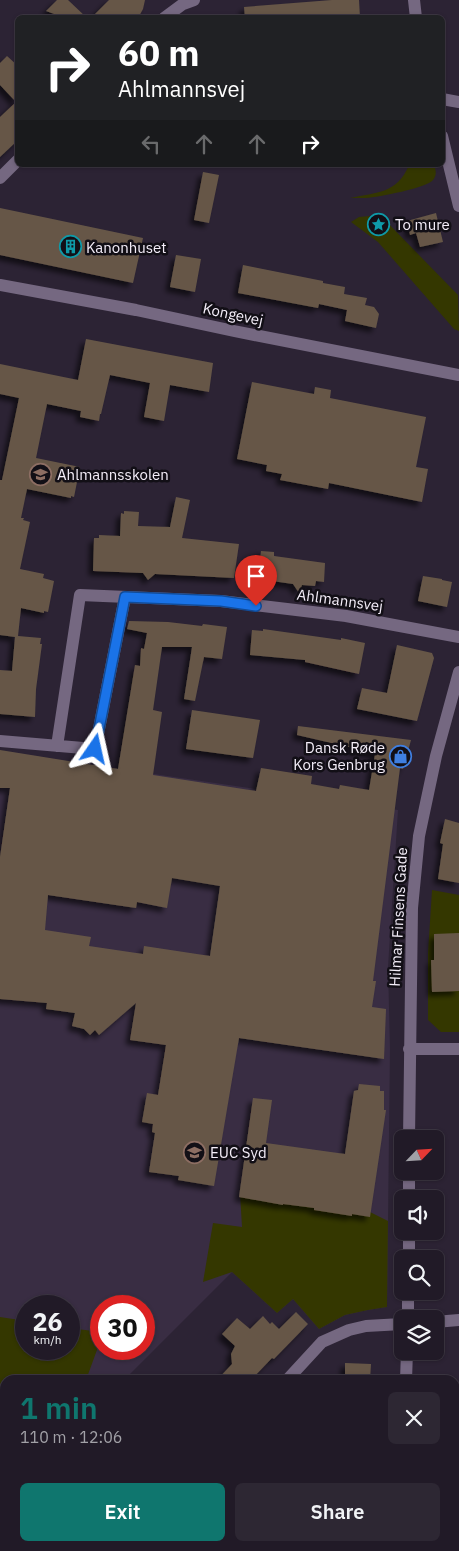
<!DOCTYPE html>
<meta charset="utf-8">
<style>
:root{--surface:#211a27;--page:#2d2733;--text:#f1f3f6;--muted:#a2a1a7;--line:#3e3844;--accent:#0f766e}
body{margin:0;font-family:"IBM Plex Sans",sans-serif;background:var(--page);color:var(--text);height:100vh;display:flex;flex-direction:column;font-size:19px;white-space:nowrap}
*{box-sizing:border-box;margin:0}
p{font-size:16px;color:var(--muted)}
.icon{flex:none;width:28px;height:28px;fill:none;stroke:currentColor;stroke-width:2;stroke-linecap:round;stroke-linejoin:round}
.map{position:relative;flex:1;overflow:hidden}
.details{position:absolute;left:0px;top:1375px;width:460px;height:176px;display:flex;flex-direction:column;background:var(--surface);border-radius:15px 15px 0 0;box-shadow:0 1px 4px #0004,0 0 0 1px var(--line)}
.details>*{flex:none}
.hud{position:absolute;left:15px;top:15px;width:430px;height:152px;border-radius:8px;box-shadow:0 1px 4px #0004,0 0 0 1px var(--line);background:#202124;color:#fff;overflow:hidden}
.needle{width:32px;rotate:65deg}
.buttons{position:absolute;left:394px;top:1130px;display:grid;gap:10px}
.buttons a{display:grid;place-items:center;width:50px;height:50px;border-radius:8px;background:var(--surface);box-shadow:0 1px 4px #0004,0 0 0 1px var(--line);font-size:25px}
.speed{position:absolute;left:15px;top:1295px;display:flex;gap:10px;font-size:25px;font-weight:700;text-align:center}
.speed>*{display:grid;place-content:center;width:65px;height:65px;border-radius:50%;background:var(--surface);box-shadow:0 1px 4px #0004,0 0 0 1px var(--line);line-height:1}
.speed small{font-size:12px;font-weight:400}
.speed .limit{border:8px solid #d22;background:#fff;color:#111}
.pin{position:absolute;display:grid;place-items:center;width:42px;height:42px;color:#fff;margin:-51px -21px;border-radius:50% 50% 50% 0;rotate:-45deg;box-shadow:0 0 5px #0007}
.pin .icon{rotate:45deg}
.me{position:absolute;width:55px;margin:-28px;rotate:11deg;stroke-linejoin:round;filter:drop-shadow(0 0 4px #0008)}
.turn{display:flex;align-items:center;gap:18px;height:105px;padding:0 20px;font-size:22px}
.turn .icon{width:65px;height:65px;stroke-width:2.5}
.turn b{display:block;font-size:35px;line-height:42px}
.lanes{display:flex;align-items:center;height:48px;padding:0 20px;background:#0003;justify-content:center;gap:25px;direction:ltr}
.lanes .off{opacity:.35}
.round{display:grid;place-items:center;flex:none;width:52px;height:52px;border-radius:8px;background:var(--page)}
.headline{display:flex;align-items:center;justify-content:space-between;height:85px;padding:0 20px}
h1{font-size:30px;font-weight:600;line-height:38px;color:var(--accent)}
.action{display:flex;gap:10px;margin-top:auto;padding:10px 20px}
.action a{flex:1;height:58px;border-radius:8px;background:var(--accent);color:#fff;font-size:20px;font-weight:600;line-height:58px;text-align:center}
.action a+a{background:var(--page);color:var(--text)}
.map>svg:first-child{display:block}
.built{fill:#392d43;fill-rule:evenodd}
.green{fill:#343700}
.building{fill:#665747;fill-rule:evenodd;filter:url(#shadow)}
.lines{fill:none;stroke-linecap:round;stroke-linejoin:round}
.minor{stroke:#756881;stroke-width:12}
.route-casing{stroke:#114b97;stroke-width:12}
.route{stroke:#1a73e8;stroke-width:9}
.labels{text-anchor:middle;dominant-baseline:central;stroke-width:5;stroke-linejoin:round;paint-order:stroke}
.poi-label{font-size:15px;fill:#f4eef9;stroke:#120f16;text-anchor:start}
.street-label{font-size:15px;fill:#f4eef9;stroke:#120f16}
</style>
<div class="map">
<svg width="459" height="1551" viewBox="0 0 459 1551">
<defs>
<filter id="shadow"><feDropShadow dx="-4.5" dy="4.5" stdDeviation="2.5" flood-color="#0009"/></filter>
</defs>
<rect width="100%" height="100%" fill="#2c2334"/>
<path class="built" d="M4,752L398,810L388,967L390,1048L387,1307L368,1310L345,1315L319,1329L293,1299L277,1313L232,1272L124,1380H5L4,1505L0,1499V791ZM26,1306H69V1349H26ZM101,1306H144V1349H101Z"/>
<path class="green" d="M409,165H434C436,170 437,175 433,180C427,188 378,197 366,198C361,198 355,198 350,198C377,192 397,194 409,165Z
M380,215L458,295L459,331L454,329L378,242L351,222L359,217Z
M432,890L459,895V1032H441L428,1020V953Z
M240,1193L370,1212L388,1221L387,1307L368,1310L345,1315L319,1329L293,1299L277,1313L232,1272L203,1282L213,1223L242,1227Z
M0,1317L26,1321V1349H69V1328L101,1332V1339L86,1380H5L4,1505L0,1499Z"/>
<path class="building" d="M57,0H68L87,18H65L46,11Z
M109,0H145L143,9L138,18H91Z
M332,0H359L360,18H245L244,7Z
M7,56L18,66V140L0,157V117L16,102L0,85V63Z
M203,172L219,175L209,223L194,220Z
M0,208L143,238L133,283L0,255Z
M436,213L443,242L420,247L416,233L410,235L407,221Z
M176,255L201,259L195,292L170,287Z
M243,265L323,281V283L345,287L344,294L367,298L365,305L374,307L379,314L376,328L345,321L347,310L319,304L318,308L238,293Z
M86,339L213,363L209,392L170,385L164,421L144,417L150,383L110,375L101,414H100L99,421L80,417L81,411L47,404L36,458L80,467L74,497L71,496V498L27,489L21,518H24L23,520L30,522L20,569L44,574L43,578L54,581L48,612L44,611V613L21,608L18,636L41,638L40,644H42L36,689L35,717L0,714V670L12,671L15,637L0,635V480H2L19,398L0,394V364L78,380Z
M252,382L314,394L315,387L331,390L330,398L426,417L416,467L428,469L422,502L329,483L328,489L280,480L282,474L266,471L267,465L237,459Z
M176,497L190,500L182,538L239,544L234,578L155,574L148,580L143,573L93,571L94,538H99V535L120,536L121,513L124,514V511L139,512L138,526L170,527Z
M261,551L274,552V556L325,563L324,582L316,581L315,586L302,585L299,593L293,584L258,579Z
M423,576L442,579V580L452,582L447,607L418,601Z
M129,621L168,622L202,626L203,624L227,627L222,659L204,657L195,701L184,699L192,647H162L153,710L162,712L153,775L256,791L261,768L312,776L311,784L339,789L340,785L369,790L375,754L353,750V748L297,735L298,726L411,740L403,769L400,768L373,981H376L372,1007L386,1009L384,1059L239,1038L214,1186L178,1180L179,1176L149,1172L155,1133L152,1132L153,1124L142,1122L147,1093L158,1095L166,1045L130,1040L136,1003L99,1035L95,1030L90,1035L84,1029L72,1026L75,1013L46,1009L47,1003L0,999V857L10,788H0V750L118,769L135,665L140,666L141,648L144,649L147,633L127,629ZM172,878L220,886L210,956L144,946L143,954L89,946L91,937L45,930L48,895L136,908L137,902L167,908Z
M263,629L341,640V638L365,643L359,674L305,662V660L250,655L252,630L263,631Z
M397,645L432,653L434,658L417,721L357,709L362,688L387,693Z
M192,710L260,720L253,758L186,749Z
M445,819L459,823V883L438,879L443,844L440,843Z
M459,933V991L432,992L431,960H434V934Z
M359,1084L380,1086V1091H384V1110H386L370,1217L352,1214V1216L314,1210V1208L283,1204V1205L239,1197L253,1098L272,1100L266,1143L345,1154L354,1091L358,1090Z
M296,1312L308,1324L274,1359L272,1358L251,1380H217L232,1364L231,1354L235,1346L222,1334L237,1318L250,1329L263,1316L270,1324L272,1322L279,1329Z
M345,1363L371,1364L370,1380H345Z"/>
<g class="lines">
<path class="minor" d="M414,0L416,18
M164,18L183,4L194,0
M442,99L459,102
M442,136L459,206
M0,178L18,160
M0,285L136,310L234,331L459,375
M0,741L95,749L125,597
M57,746L80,595L221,601L346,616L459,637
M409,1049H459
M409,1139L412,908L419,836L436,756L459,672
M409,1199V1171
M409,1259V1231
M408,1319V1291
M435,1322L459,1320
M287,1380L322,1342L349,1330L366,1326L402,1324
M406,1380L407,1351
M135,1551L139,1546
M401,1551V1546"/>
</g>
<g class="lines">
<defs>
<path id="route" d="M95,749L125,597L221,601L256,606"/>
</defs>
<use href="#route" class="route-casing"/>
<use href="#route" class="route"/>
</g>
<defs>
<symbol id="sight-ring" viewBox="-11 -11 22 22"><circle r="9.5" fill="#120f16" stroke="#0f9aa8" stroke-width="1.5"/><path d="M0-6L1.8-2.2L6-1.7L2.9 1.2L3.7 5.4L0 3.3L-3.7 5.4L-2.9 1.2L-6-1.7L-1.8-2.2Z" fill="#0f9aa8"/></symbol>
<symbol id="building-ring" viewBox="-11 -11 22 22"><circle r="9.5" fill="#120f16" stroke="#0f9aa8" stroke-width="1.5"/><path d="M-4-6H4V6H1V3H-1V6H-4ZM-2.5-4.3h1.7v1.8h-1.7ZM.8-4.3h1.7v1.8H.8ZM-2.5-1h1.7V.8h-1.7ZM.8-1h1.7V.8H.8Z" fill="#0f9aa8"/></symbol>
<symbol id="school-ring" viewBox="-11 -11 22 22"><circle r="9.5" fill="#120f16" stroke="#8d6e63" stroke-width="1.5"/><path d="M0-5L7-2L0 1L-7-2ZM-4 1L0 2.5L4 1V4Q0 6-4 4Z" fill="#8d6e63"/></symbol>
<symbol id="shop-ring" viewBox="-11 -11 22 22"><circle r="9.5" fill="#120f16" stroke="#3f7fe0" stroke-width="1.5"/><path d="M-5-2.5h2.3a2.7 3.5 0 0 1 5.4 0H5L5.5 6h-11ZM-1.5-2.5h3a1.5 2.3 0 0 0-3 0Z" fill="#3f7fe0"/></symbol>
</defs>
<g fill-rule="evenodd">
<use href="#sight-ring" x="366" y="212" width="25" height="25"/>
<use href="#building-ring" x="58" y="234" width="25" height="25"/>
<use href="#school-ring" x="28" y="462" width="25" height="25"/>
<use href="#shop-ring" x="388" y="744" width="25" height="25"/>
<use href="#school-ring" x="182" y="1140" width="25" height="25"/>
</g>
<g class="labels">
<g class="poi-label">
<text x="395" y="224">To mure</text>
<text x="86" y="247">Kanonhuset</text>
<text x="57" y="474">Ahlmannsskolen</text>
<text x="385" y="747" text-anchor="end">Dansk Røde<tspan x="385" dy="17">Kors Genbrug</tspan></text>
<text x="210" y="1152">EUC Syd</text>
</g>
<g class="street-label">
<text transform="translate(233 314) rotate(12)">Kongevej</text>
<text transform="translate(340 600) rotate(8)">Ahlmannsvej</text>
<text transform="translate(398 917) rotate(-87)">Hilmar Finsens Gade</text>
</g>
</g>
</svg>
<div class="buttons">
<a><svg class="needle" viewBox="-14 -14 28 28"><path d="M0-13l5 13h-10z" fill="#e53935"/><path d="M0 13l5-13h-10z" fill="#a2a1a7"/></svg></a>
<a><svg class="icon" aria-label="sound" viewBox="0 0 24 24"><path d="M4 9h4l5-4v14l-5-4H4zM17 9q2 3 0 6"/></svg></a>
<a><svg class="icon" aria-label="search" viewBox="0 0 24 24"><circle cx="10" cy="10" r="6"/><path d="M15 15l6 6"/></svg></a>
<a><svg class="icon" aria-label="layers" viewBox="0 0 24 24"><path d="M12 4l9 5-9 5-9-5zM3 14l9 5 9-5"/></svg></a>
</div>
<div class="speed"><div>26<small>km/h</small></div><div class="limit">30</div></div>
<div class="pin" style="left:256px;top:606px;background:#d93025"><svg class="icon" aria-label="arrive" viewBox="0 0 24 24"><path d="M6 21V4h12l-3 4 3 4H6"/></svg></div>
<svg class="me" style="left:95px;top:749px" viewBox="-20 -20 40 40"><path d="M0-17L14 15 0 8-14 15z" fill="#1a73e8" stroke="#fff" stroke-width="4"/></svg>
<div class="hud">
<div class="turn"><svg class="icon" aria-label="right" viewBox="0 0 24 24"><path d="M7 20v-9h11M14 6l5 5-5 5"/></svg><div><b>60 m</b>Ahlmannsvej</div></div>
<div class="lanes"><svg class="icon off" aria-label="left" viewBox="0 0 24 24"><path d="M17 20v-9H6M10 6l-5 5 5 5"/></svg><svg class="icon off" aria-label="ahead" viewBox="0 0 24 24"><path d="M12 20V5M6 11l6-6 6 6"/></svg><svg class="icon off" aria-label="ahead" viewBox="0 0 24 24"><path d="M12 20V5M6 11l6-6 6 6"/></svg><svg class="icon" aria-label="right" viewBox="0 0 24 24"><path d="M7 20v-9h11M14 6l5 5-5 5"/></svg></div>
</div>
<section class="details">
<div class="headline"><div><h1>1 min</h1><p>110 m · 12:06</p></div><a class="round"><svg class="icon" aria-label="close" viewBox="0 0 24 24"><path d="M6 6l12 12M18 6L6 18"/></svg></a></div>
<div class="action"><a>Exit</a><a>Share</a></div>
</section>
</div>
